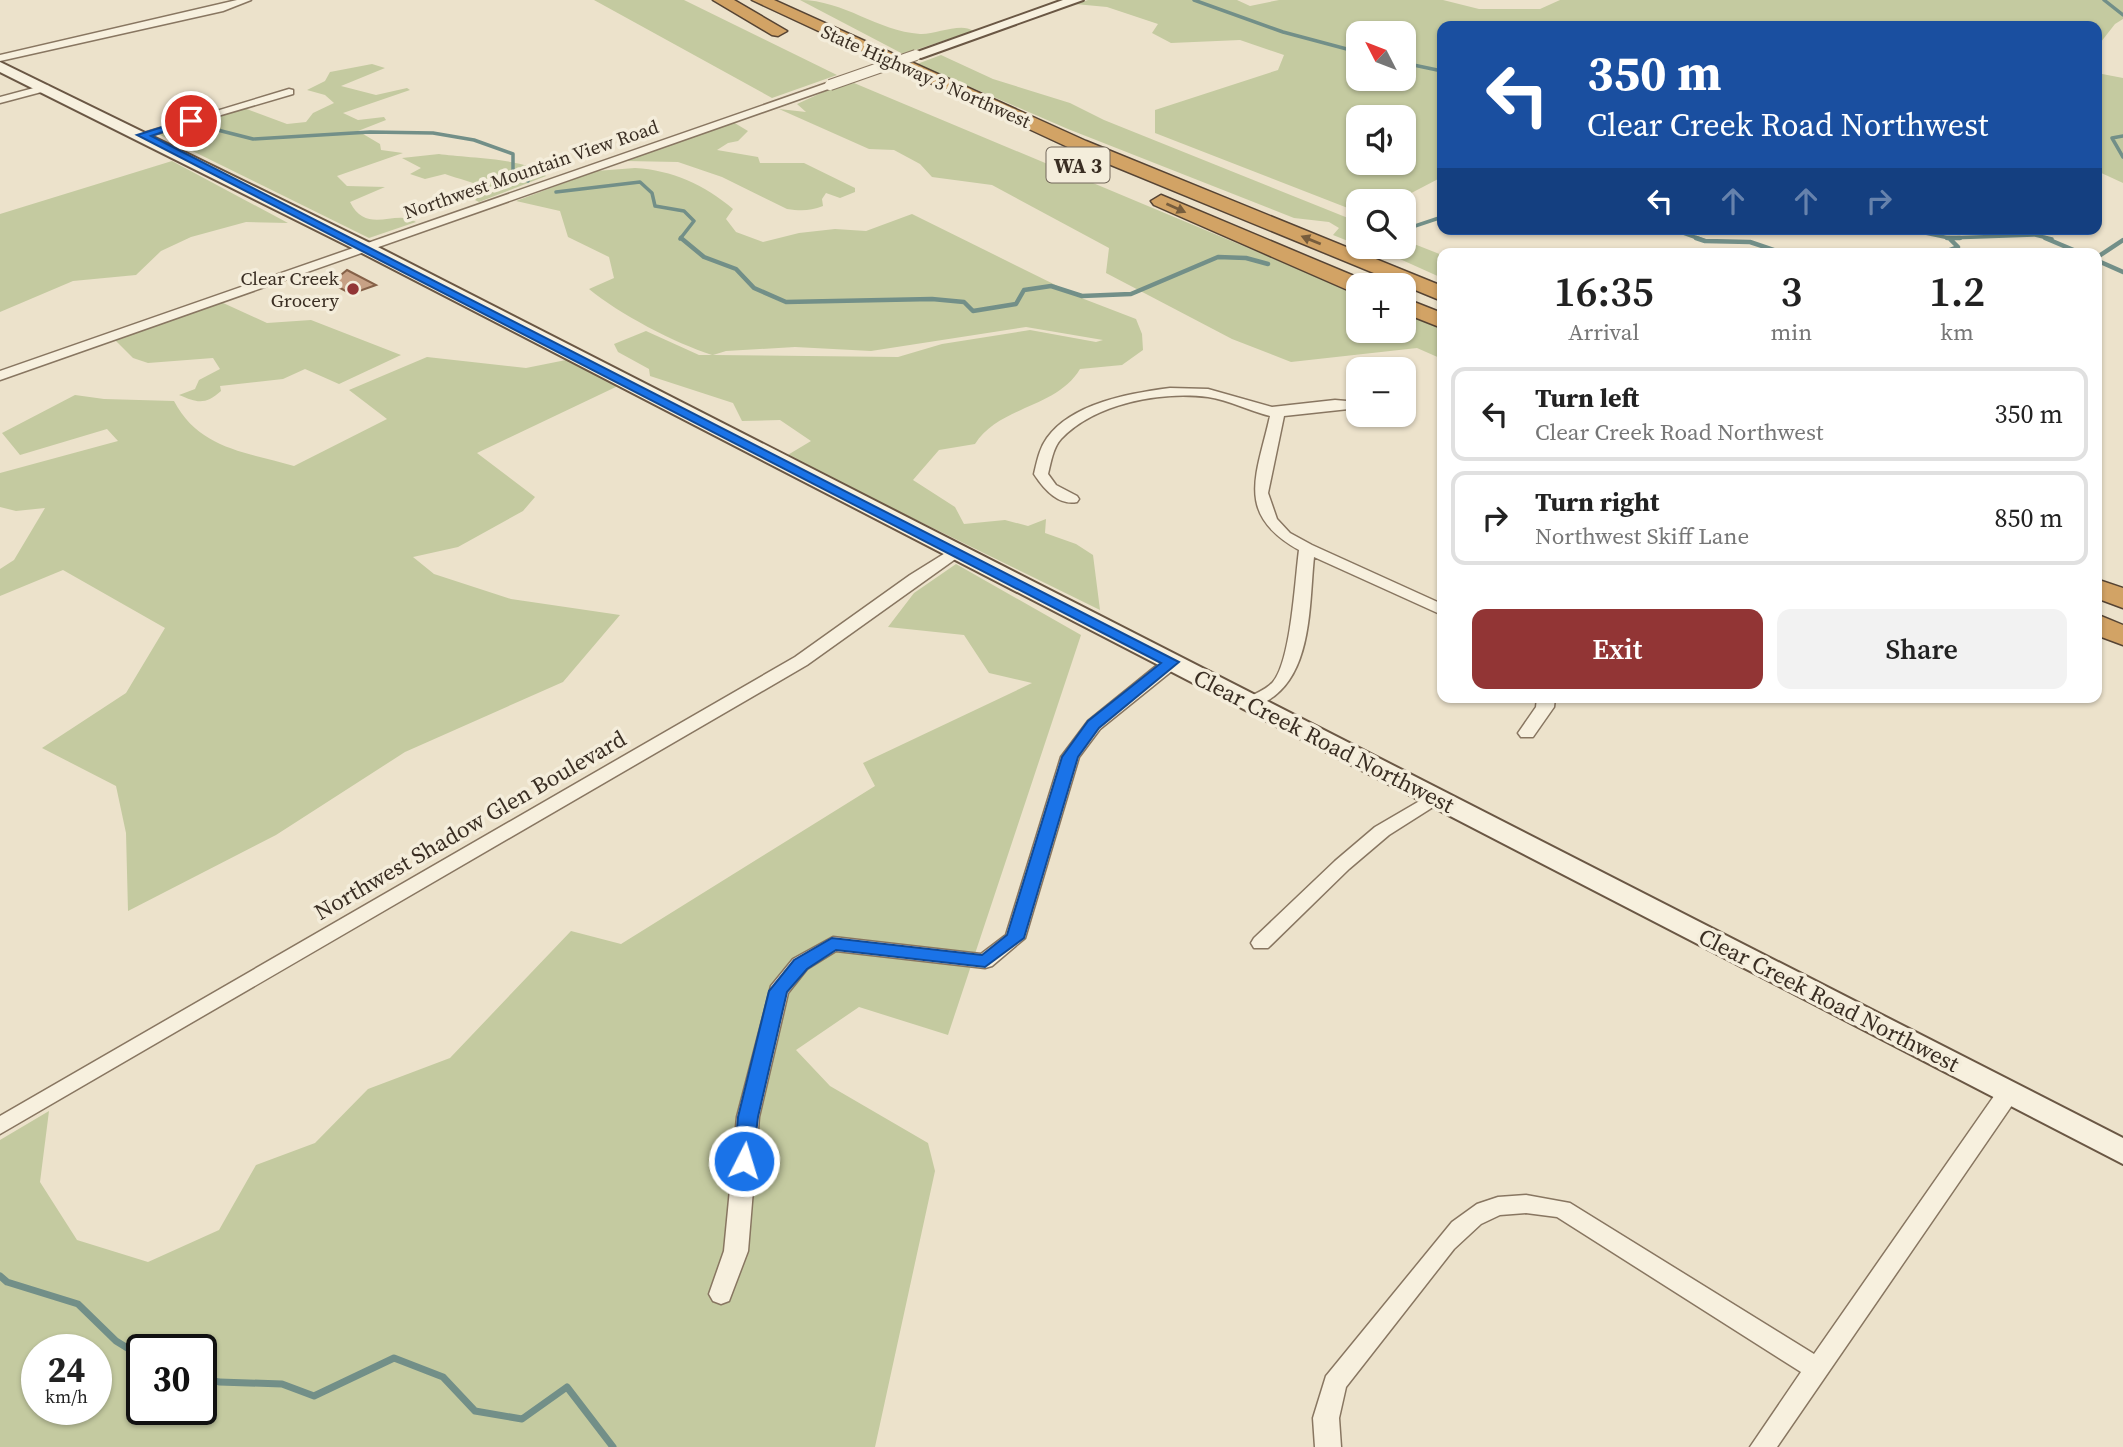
<!DOCTYPE html>
<meta charset="utf-8">
<style>
:root{--surface:#fff;--page:#f2f2f2;--text:#222;--muted:#767676;--line:#e0e0e0;--accent:#923535}
body{margin:0;font-family:"Source Serif 4",serif;background:var(--page);color:var(--text);height:100vh;display:flex;flex-direction:column;font-size:26px;white-space:nowrap}
*{box-sizing:border-box;margin:0}
p{font-size:23px;color:var(--muted)}
.icon{flex:none;width:38px;height:38px;fill:none;stroke:currentColor;stroke-width:2;stroke-linecap:round;stroke-linejoin:round}
.map{position:relative;flex:1;overflow:hidden}
.details{position:absolute;left:1437px;top:248px;width:665px;height:455px;display:flex;flex-direction:column;background:var(--surface);border-radius:14px;box-shadow:0 2px 5px #0004}
.details>*{flex:none}
.banner{position:absolute;left:1437px;top:21px;width:665px;height:214px;border-radius:14px;box-shadow:0 2px 5px #0004;background:#1a4fa0;color:#fff;overflow:hidden}
.needle{width:46px;rotate:312deg}
.controls{position:absolute;left:1346px;top:21px;display:grid;gap:14px}
.controls a{display:grid;place-items:center;width:70px;height:70px;border-radius:14px;background:var(--surface);box-shadow:0 2px 5px #0004;font-size:35px}
.speed{position:absolute;left:21px;top:1334px;display:flex;gap:14px;font-size:35px;font-weight:700;text-align:center}
.speed>*{display:grid;place-content:center;width:91px;height:91px;border-radius:50%;background:var(--surface);box-shadow:0 2px 5px #0004;line-height:1}
.speed small{font-size:18px;font-weight:400}
.speed .limit{border:4px solid #111;border-radius:10px;background:#fff;color:#111}
.pin{position:absolute;display:grid;place-items:center;width:60px;height:60px;color:#fff;margin:-30px;border:4px solid #fff;border-radius:50%;box-shadow:0 2px 7px #0007}
.me{position:absolute;width:77px;margin:-38px;rotate:5deg;stroke-linejoin:round;filter:drop-shadow(0 0 5px #0008)}
.turn{display:flex;align-items:center;gap:24px;height:147px;padding:0 35px;font-size:32px}
.turn .icon{width:91px;height:91px;stroke-width:2.5}
.turn b{display:block;font-size:49px;line-height:60px}
.lanes{display:flex;align-items:center;height:66px;padding:0 35px;background:#0003;justify-content:center;gap:35px;direction:ltr}
.lanes .off{opacity:.35}
.eta{display:flex;justify-content:space-evenly;align-items:center;height:119px;text-align:center}
.eta b{font-size:42px;font-weight:600;line-height:49px}
.primary-button{display:flex;gap:14px;margin-top:auto;padding:14px 35px}
.primary-button a{flex:1;height:80px;border-radius:14px;background:var(--accent);color:#fff;font-size:28px;font-weight:600;line-height:80px;text-align:center}
.primary-button a+a{background:var(--page);color:var(--text)}
ul{padding:0;list-style:none}
li{display:flex;align-items:center;gap:21px;height:94px;margin:0 14px 10px;padding:0 21px;border:4px solid var(--line);border-radius:14px}
li div{flex:1}
li b{display:block;font-size:26px}
li em{font-style:normal}
.map>svg:first-child{display:block}
.green{fill:#c4caa0;fill-rule:evenodd}
.lines{fill:none;stroke-linecap:round;stroke-linejoin:round}
.stream-far2{stroke:#728f88;stroke-width:3.5}
.stream-far1{stroke:#728f88;stroke-width:4.5}
.stream{stroke:#728f88;stroke-width:7}
.building{fill:#c7a185;stroke:#856148;stroke-width:2}
.street-casing{stroke:#887661;stroke-width:3}
.secondary-casing{stroke:#6a5744;stroke-width:4}
.highway-casing{stroke:#564434;stroke-width:3}
.street{fill:#f7f0de;fill-rule:evenodd}
.secondary{fill:#f7f0de;fill-rule:evenodd}
.highway{fill:#d2a365;fill-rule:evenodd}
.street-bridge-casing{stroke:#887661;stroke-width:12;stroke-linecap:butt}
.street-bridge{stroke:#f7f0de;stroke-width:10}
.oneway{fill:#775d3d}
.route{fill:#1a73e8;stroke:#114b97;stroke-width:2}
.poi-dot{fill:#923535;stroke:#f4eddb;stroke-width:2.5}
.labels{text-anchor:middle;dominant-baseline:central;stroke-width:7;stroke-linejoin:round;paint-order:stroke}
.far-street-label{font-size:19px;fill:#3a2e23;stroke:#f4eddb}
.far-poi-label{font-size:19px;fill:#3a2e23;stroke:#f4eddb;text-anchor:end}
.shield{fill:#f4eddb;stroke:#72675a;stroke-width:2}
.shield-label{font-size:21px;font-weight:bold;fill:#3a2e23}
.street-label{font-size:23px;fill:#3a2e23;stroke:#f4eddb}
</style>
<div class="map">
<svg width="2123" height="1447" viewBox="0 0 2123 1447">
<rect width="100%" height="100%" fill="#ece2cb"/>
<path class="green" d="M594,0H684L837,75L772,98Z
M800,0C844,0 877,31 920,34C935,35 961,22 973,31L903,54Z
M1088,0H1237L1250,6L1279,0H1443L1479,9H1540L1560,0H2123V19L2115,24L2097,47L2096,26H1442V177L1396,201H1358V212L1155,133V110L1278,70L1284,55L1240,40L1171,43L1152,33L1158,24L1107,7L1075,4ZM1358,33H1404V79H1358ZM1358,117H1404V163H1358Z
M941,55L993,79L1070,103L1104,120L1358,222V245L1333,235L1339,228L1329,222L1294,218L1068,129L917,64Z
M372,64L385,68L341,86L376,95L407,88L410,90L343,113L358,120L384,117L386,120L358,131L380,144L381,150L403,153L337,176L347,186L385,187L350,202C367,236 396,208 416,222L369,238L156,133L244,108L287,124L306,122L313,113L334,103L325,95L307,90L325,81L330,72Z
M2097,73L2123,78V183L2097,171Z
M854,83L1358,294V331H1404V313L1442,329V359L1417,348L1291,362L1232,339L1106,273L1109,248L992,185L932,177L920,164L894,150L869,149L779,109L806,112L797,104L830,89Z
M733,122L748,131L738,141L728,143L717,150L758,157L760,163H804L855,188V192L840,198L826,193L822,199L823,206C810,211 801,211 787,209L722,177L678,162L626,161Z
M439,154C464,158 532,158 546,176L479,202L475,200L486,189C475,182 458,179 445,174L425,179L410,174L421,168L402,158Z
M172,161L288,223L246,222L191,237L161,251L136,275L73,281L0,312V214Z
M635,168C672,170 705,185 733,209L726,219L736,232L763,242L799,233L835,229L866,231L912,214L1084,299L1136,319L1142,334L1143,350L1122,365L1080,369C1057,408 999,406 975,444L939,450L913,480L955,507L964,524L1005,520L1028,526L1046,519L1045,533L1076,544L1093,555L1100,610L786,456L811,441L780,420L742,421L733,403L650,376L649,369L618,352L614,344L646,331L699,355H712C675,343 619,314 589,289L614,278L609,257L568,237L560,211L516,201L596,171ZM1026,327L1103,340L1096,342L1030,330L942,344L898,357L713,355L726,351L795,347L871,351Z
M1404,240L1442,255V278L1391,255L1362,247H1404Z
M221,302L267,323L311,320L401,355L339,384L305,369L283,379L220,386L221,391C205,405 198,403 179,395L195,389L199,380L220,369L213,358L148,363L133,358L114,339Z
M427,357L526,368L566,360L620,385L477,453L535,497L523,511L458,547L413,557L434,574L511,599L620,615L563,682L405,752L276,835L128,911L126,833L116,786L42,748L126,693L165,628L63,570L0,596V569L14,560L45,508L16,511L0,507V473L118,441L107,429L20,455L2,433L75,395L104,399L174,401C199,449 246,452 294,466L387,419L349,390Z
M956,564L1081,635L948,1035L859,1007L796,1050L830,1086L928,1143L935,1171L875,1447H0V1140L49,1111L40,1182L77,1240L148,1262L219,1230L256,1165L315,1143L368,1089L450,1058L571,931L621,944L875,786L863,763L1032,683L989,673L964,635L888,627L914,593ZM37,1349H96V1409H37ZM142,1349H201V1409H142Z"/>
<g class="lines">
<path class="stream-far2" d="M1194,0L1283,32L1358,52
M2104,0L2123,15
M1404,63L1442,71
M170,118L184,121
M190,123L253,139L370,132L433,133L474,140L513,154V170L528,181
M2123,136L2112,138L2123,157
M556,192L640,182L652,193L655,206L684,211L694,221L680,239
M1412,227L1442,217
M1672,229L1700,239
M1906,229L1949,238L2035,235L2052,239"/>
<path class="stream-far1" d="M681,238L704,257L736,269L754,288L786,302L932,299L964,302L973,311L1016,304L1024,290L1051,286L1082,296L1131,294L1218,257L1246,258L1268,264
M1696,238L1705,241L1750,242L1786,254
M1947,238H1960
M2045,238L2083,254
M1938,254L1958,247L1949,238
M2096,258L2123,240
M2096,260L2123,272"/>
<path class="stream" d="M0,1276L7,1282L78,1304L116,1341L142,1357
M201,1377L219,1382L282,1384L314,1396L394,1358L443,1377L475,1411L522,1419L567,1387L613,1447"/>
</g>
<path class="building" d="M347,270L376,285L351,294L331,283Z"/>
<g class="lines">
<defs>
<path id="street" d="M237,0H251L223,11L0,61V55Z
M830,82L834,83V87L0,380V371Z
M45,85L49,86V90L0,103V97Z
M289,89L293,90V94L146,137L137,135Z
M1170,388L1208,389L1272,407L1335,400L1358,402V408L1284,416L1268,493L1277,519L1290,533L1312,545L1442,604V615L1314,557C1309,604 1313,677 1265,702C1258,706 1253,709 1245,707L1242,703L1245,699C1254,694 1266,690 1273,682C1291,661 1295,580 1299,550C1234,514 1257,475 1270,416C1249,411 1229,400 1208,397C1162,391 1095,403 1061,439C1053,448 1051,462 1048,474L1056,485L1077,496L1079,499L1077,502C1058,506 1043,488 1034,474C1037,462 1039,449 1047,438C1072,403 1131,393 1170,388Z
M955,547L961,549L963,552L961,555L807,665L0,1134V1116L795,657L910,575Z
M1172,657L1178,658L1180,662L1178,666L1100,729L1079,757L1025,938L992,966L985,968L836,951L807,969L788,993L759,1117L748,1251L729,1301L721,1304L713,1301L709,1294L724,1251L737,1117L771,986L793,959L833,937L981,954L1006,935L1061,757L1088,721L1166,658Z
M1537,698H1555L1554,707L1533,737H1521L1518,733L1536,707Z
M1435,792L1441,794L1444,798L1441,802L1389,835L1349,869L1268,948H1254L1251,943L1254,938L1335,861L1375,827Z
M2009,1084L2017,1086L2020,1092L2017,1098L1777,1447H1750L1801,1372L1557,1217L1526,1213L1500,1215L1481,1224L1454,1249L1346,1387L1339,1418L1341,1447H1315L1313,1418L1326,1376L1452,1222L1477,1204L1498,1197L1526,1195L1570,1203L1814,1354L2001,1086Z"/>
<path id="secondary" d="M1063,0H1083L921,58L909,55Z
M0,62L372,244L2123,1138V1164L360,252L0,72Z"/>
<path id="highway" d="M713,0H734L787,31L778,36L772,35Z
M752,0H774L1086,141L1442,286V301L1072,149Z
M1161,195L1366,281L1369,285H1358V293L1350,291L1154,205L1151,201Z
M1404,298L1442,313V328L1404,313Z
M2096,579L2123,588V608L2096,598Z
M2096,614L2123,625V645L2096,635Z"/>
</defs>
<use href="#street" class="street-casing"/>
<use href="#secondary" class="secondary-casing"/>
<use href="#highway" class="highway-casing"/>
<use href="#street" class="street"/>
<use href="#secondary" class="secondary"/>
<use href="#highway" class="highway"/>
<defs>
<path id="street-bridge" d="M830,85L916,55"/>
</defs>
<use href="#street-bridge" class="street-bridge-casing"/>
<use href="#street-bridge" class="street-bridge"/>
</g>
<defs><path id="oneway-solid" d="M-6-.8H1V-3.2L6.5 0L1 3.2V.8H-6Z" transform="scale(1.75)"/></defs>
<g class="oneway">
<use href="#oneway-solid" transform="translate(1176 208) rotate(24)"/>
<use href="#oneway-solid" transform="translate(1311 240) rotate(-158)"/>
</g>
<path class="route" d="M188,119L196,121L151,136L1179,662L1099,728L1078,757L1024,938L985,967L836,950L807,969L787,992L758,1117L752,1167H737L734,1161L738,1117L769,991L794,960L832,938L982,955L1007,935L1062,757L1088,721L1161,663L137,135Z"/>
<circle class="poi-dot" cx="353" cy="289" r="7"/>
<g class="labels">
<g class="far-street-label">
<text transform="translate(926 76) rotate(24)">State Highway 3 Northwest</text>
<text transform="translate(531 169) rotate(-19)">Northwest Mountain View Road</text>
</g>
<g class="far-poi-label">
<text x="339" y="278">Clear Creek<tspan x="339" dy="22">Grocery</tspan></text>
</g>
<rect class="shield" x="1046.5" y="147.5" width="63" height="35" rx="5"/>
<g class="shield-label">
<text x="1078" y="165">WA 3</text>
</g>
<g class="street-label">
<text transform="translate(1324 741) rotate(27)">Clear Creek Road Northwest</text>
<text transform="translate(470 825) rotate(-30)">Northwest Shadow Glen Boulevard</text>
<text transform="translate(1829 1000) rotate(27)">Clear Creek Road Northwest</text>
</g>
</g>
</svg>
<div class="controls">
<a><svg class="needle" viewBox="-14 -14 28 28"><path d="M0-13l5 13h-10z" fill="#e53935"/><path d="M0 13l5-13h-10z" fill="#767676"/></svg></a>
<a><svg class="icon" aria-label="sound" viewBox="0 0 24 24"><path d="M4 9h4l5-4v14l-5-4H4zM17 9q2 3 0 6"/></svg></a>
<a><svg class="icon" aria-label="search" viewBox="0 0 24 24"><circle cx="10" cy="10" r="6"/><path d="M15 15l6 6"/></svg></a>
<a>+</a>
<a>−</a>
</div>
<div class="speed"><div>24<small>km/h</small></div><div class="limit">30</div></div>
<div class="pin" style="left:191px;top:121px;background:#d93025"><svg class="icon" aria-label="arrive" viewBox="0 0 24 24"><path d="M6 21V4h12l-3 4 3 4H6"/></svg></div>
<svg class="me" style="left:744px;top:1161px" viewBox="-20 -20 40 40"><circle r="17" fill="#1a73e8" stroke="#fff" stroke-width="3"/><path d="M0-11L8 9 0 5-8 9z" fill="#fff"/></svg>
<div class="banner">
<div class="turn"><svg class="icon" aria-label="left" viewBox="0 0 24 24"><path d="M17 20v-9H6M10 6l-5 5 5 5"/></svg><div><b>350 m</b>Clear Creek Road Northwest</div></div>
<div class="lanes"><svg class="icon" aria-label="left" viewBox="0 0 24 24"><path d="M17 20v-9H6M10 6l-5 5 5 5"/></svg><svg class="icon off" aria-label="ahead" viewBox="0 0 24 24"><path d="M12 20V5M6 11l6-6 6 6"/></svg><svg class="icon off" aria-label="ahead" viewBox="0 0 24 24"><path d="M12 20V5M6 11l6-6 6 6"/></svg><svg class="icon off" aria-label="right" viewBox="0 0 24 24"><path d="M7 20v-9h11M14 6l5 5-5 5"/></svg></div>
</div>
<section class="details">
<div class="eta">
<div><b>16:35</b><p>Arrival</p></div>
<div><b>3</b><p>min</p></div>
<div><b>1.2</b><p>km</p></div>
</div>
<ul>
<li><svg class="icon" aria-label="left" viewBox="0 0 24 24"><path d="M17 20v-9H6M10 6l-5 5 5 5"/></svg><div><b>Turn left</b><p>Clear Creek Road Northwest</p></div><em>350 m</em></li>
<li><svg class="icon" aria-label="right" viewBox="0 0 24 24"><path d="M7 20v-9h11M14 6l5 5-5 5"/></svg><div><b>Turn right</b><p>Northwest Skiff Lane</p></div><em>850 m</em></li>
</ul>
<div class="primary-button"><a>Exit</a><a>Share</a></div>
</section>
</div>
